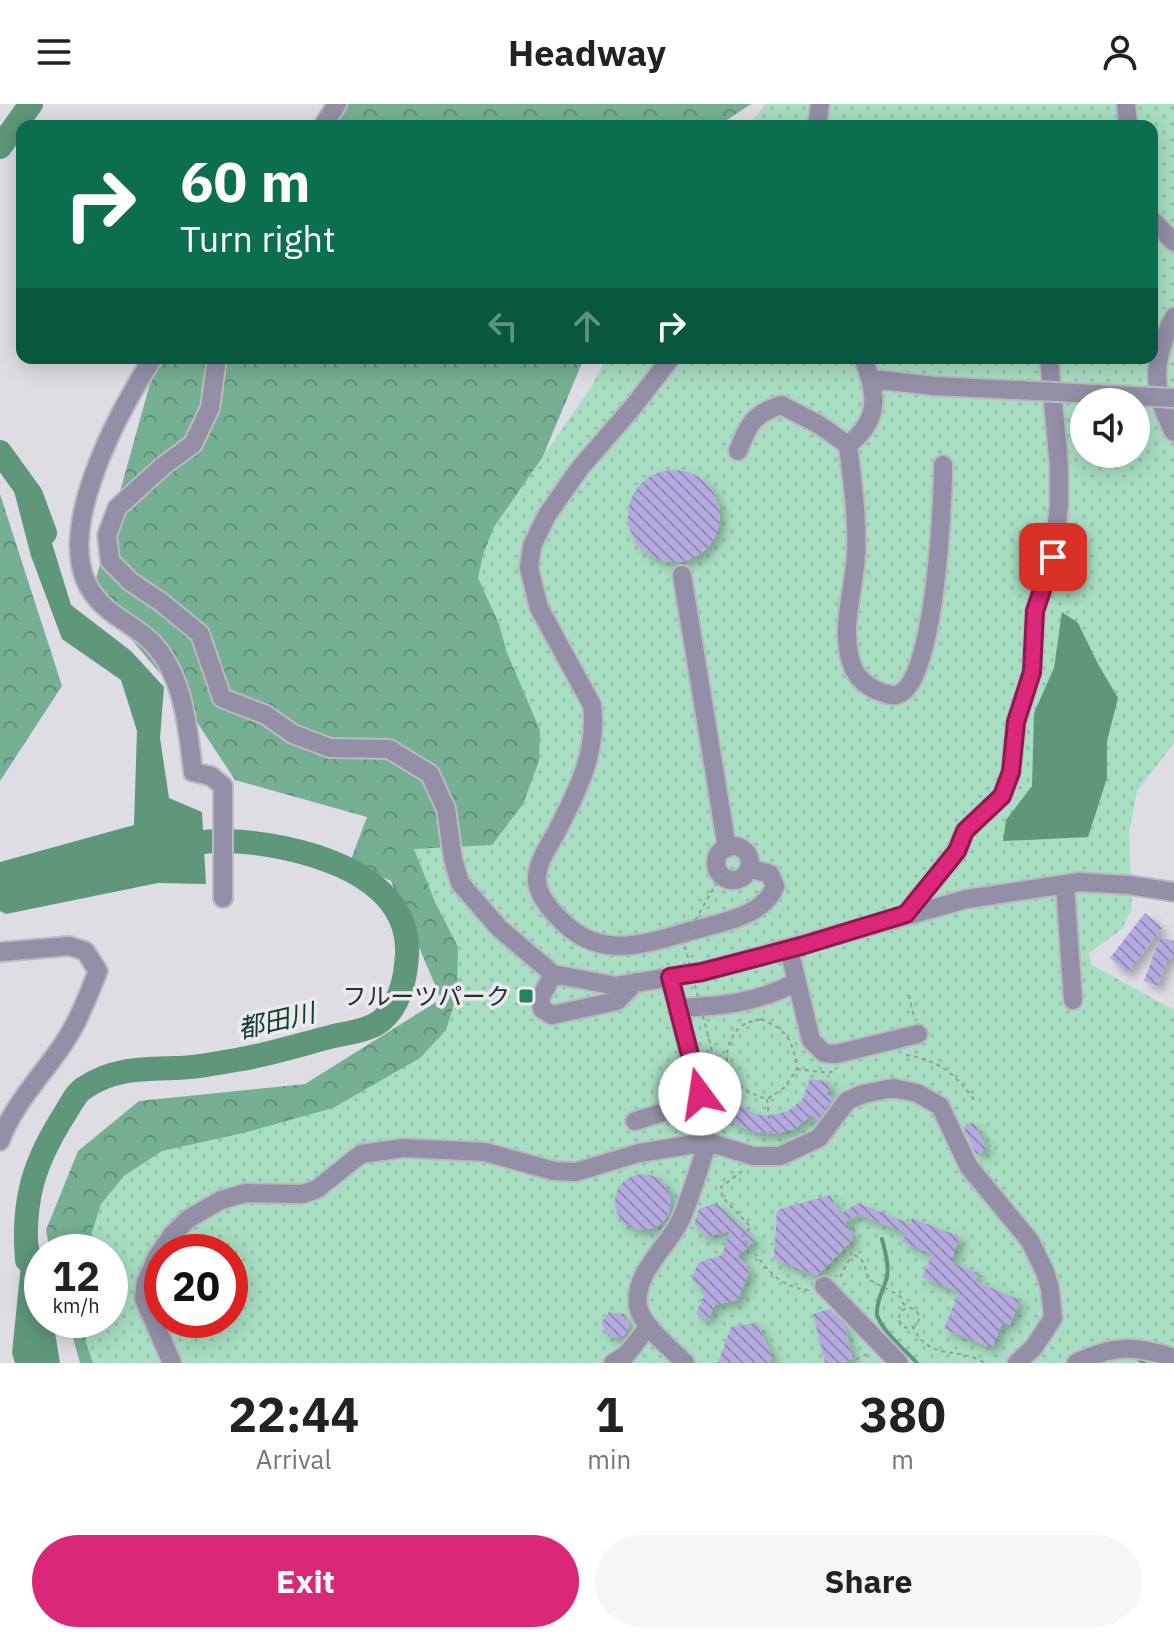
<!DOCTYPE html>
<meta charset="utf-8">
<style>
:root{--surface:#fff;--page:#f6f6f6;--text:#222;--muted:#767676;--accent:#db2777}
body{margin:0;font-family:"IBM Plex Sans","Noto Sans JP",sans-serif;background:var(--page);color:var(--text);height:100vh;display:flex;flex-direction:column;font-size:30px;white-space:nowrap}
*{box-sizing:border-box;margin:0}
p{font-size:26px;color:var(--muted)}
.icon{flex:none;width:44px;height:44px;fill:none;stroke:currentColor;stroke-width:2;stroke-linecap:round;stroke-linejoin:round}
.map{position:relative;height:1259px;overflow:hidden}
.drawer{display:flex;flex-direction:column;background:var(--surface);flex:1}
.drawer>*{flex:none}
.guide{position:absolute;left:16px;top:16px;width:1142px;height:244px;border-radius:16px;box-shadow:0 4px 20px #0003;background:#0b6e4f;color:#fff;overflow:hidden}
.buttons{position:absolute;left:1070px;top:284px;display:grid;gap:16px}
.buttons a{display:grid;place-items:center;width:80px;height:80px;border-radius:50%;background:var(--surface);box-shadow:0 4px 20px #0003;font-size:40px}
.speed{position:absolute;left:24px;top:1130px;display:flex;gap:16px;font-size:40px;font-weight:700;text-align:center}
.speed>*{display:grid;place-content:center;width:104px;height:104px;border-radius:50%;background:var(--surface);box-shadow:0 4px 20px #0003;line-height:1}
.speed small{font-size:20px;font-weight:400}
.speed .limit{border:12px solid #d22;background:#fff;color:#111}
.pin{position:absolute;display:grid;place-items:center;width:68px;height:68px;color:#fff;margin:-34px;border-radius:16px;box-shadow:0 4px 12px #0006}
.me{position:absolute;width:88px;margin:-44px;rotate:346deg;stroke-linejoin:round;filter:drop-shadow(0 0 6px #0008)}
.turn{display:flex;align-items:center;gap:28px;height:168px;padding:0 32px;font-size:36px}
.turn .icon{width:104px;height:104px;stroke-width:2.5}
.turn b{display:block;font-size:56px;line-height:68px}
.lanes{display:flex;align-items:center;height:76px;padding:0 32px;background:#0003;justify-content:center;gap:40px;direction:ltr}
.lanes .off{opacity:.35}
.eta{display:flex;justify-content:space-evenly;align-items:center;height:136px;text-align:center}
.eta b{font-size:48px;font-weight:800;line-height:56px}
.action{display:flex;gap:16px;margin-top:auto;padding:16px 32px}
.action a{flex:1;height:92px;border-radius:48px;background:var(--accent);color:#fff;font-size:32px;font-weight:800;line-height:92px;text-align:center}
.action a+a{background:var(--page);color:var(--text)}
header{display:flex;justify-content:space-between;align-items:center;height:104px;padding:0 32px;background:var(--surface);font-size:36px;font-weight:800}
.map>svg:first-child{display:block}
.forest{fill:url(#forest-crowns)}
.park{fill:url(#park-dots);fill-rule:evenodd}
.water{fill:#5e977a}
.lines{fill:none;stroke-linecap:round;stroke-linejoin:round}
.stream{stroke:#5e977a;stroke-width:4}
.river{stroke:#5e977a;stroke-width:24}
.building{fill:url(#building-back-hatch);filter:url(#shadow)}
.minor-casing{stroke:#bbbabf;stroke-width:22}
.path{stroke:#9a9a9e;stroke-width:2;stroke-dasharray:4 4;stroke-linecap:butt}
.minor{stroke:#938fa6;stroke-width:18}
.minor-bridge-casing{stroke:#bbbabf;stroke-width:22;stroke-linecap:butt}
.path-bridge{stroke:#9a9a9e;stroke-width:2;stroke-dasharray:4 4;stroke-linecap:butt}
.minor-bridge{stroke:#938fa6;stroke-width:18}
.route-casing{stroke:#8e194d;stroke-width:20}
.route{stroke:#db2777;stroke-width:14}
.poi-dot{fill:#25845b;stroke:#ebeaf0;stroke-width:3}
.labels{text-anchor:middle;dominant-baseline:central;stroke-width:7;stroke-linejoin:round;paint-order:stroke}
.poi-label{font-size:24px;fill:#2d2d2f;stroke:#ebeaf0;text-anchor:end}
.water-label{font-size:26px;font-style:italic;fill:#10402b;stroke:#ebeaf0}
</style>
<header><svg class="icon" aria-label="menu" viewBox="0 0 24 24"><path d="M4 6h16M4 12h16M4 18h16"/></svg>Headway<svg class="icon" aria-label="person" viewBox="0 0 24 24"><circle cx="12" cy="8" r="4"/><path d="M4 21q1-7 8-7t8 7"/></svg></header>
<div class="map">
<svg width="1174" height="1259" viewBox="0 0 1174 1259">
<defs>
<pattern id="forest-crowns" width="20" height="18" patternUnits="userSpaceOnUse" patternTransform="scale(2)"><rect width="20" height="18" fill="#76b092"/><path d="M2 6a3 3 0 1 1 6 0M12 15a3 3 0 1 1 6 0" fill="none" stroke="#619078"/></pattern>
<pattern id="park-dots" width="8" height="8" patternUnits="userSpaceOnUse" patternTransform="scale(2)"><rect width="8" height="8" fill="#a8dec1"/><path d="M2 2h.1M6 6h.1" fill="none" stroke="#91bfa6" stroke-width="1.8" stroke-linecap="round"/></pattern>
<pattern id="building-back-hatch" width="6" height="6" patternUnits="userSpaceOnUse" patternTransform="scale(2)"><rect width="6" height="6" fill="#b5aadf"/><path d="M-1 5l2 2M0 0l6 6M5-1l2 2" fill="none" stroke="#948bb5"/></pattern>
<filter id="shadow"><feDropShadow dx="5.5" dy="5.5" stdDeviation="4" flood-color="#0004"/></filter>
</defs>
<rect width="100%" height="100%" fill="#dedde3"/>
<path class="forest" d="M341,0H751L718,22H330Z
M157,254H584L526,393L576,586L514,903L106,1148H50L46,1126L78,1047L139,997L305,980L441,895L391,777L350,758L367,713L235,676L181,594L92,489Z
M0,390L62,582L0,677Z
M68,1216H110L123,1259H80Z"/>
<path class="park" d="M765,0H1174V639L1137,687L1129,728L1132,804L1122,825L1089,849L1092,861L1174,906V1259H93L86,1239L84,1216H110V1148H86L87,1143L101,1100L124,1072L162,1047L243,1029L333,1004L420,954L446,926L457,891L458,843L435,798L414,745L492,741L523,700L539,657L540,626L507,549L499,520L478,474L483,450L494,423L592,282L606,254H1152V22H744L758,11ZM1084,298H1136V350H1084ZM162,1148H230V1216H162Z"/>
<path class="water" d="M8,364L43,410L71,501L131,547L164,583L160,634L169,694L202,708L206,780L158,779L6,810L0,807V758L134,721L137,627L121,576L62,535L31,452Z
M1062,508L1078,519L1098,560L1118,594L1107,637V674L1088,733L1003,737L1006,716L1032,682L1034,609L1054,564Z
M28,1091L42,1157V1216H53L60,1259H15L12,1249Z"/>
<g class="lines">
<path class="stream" d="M882,1135C885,1147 889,1160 887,1173C884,1185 876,1197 877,1210C879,1224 907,1248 917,1259
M1137,1254L1144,1259"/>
<path class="river" d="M0,43L31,0
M0,348L31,391L45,429
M27,1156C22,1097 33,1059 66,1008C71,1000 76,989 84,984C114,964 142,965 176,964C196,964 217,959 236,956C268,951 299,941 330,933C346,929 369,927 382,916C400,901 406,873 407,850C411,766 292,739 227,737C209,736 190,740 173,741"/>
</g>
<path class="building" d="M628 412a46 46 0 1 1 92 0a46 46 0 1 1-92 0Z
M1145,809L1162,824L1127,869L1110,854Z
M1160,833L1174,837V853L1171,852L1169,858H1166L1158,882L1144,877Z
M810,975L831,978L827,991L834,994L817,1017L812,1011L794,1025L774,1030L754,1028L737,1021L726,1012L738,1000L755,1010L769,1012L788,1007L802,996Z
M967,1019L975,1020L987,1045L976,1050L964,1024Z
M615 1098a28 28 0 1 1 56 0a28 28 0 1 1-56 0Z
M830,1091L840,1110L858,1099L910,1120L912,1114L960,1133L951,1158L978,1169L975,1177L1020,1196L1010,1221L1003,1218L992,1244L944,1225L959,1188L922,1173L932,1150L902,1138L906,1129L860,1111L861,1108L845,1118L854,1134L817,1172L774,1155L777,1106Z
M716,1099L755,1136L738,1152L750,1166L738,1196L715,1201L708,1216L696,1210L705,1189L692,1175L698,1159L722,1151L730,1127L707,1133L694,1120L699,1105Z
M830,1205L844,1220L853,1255L843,1259H825L813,1210Z
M609,1208L624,1210L630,1222L622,1234L608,1232L601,1219Z
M757,1219L773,1253L770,1259H718L731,1223Z"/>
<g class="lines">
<defs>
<path id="minor" d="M1126,0L1128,22
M323,22L337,0
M817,22L820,0
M1152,116L1174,138
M1174,213C1152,256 1151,285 1174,328
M153,254C119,307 49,433 94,491C108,510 128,518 146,533C183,564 188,623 193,668L211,672L223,682V794
M217,254L210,304L193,340L163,362L117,404L107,431L110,457L131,478L161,498L200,530L222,594L266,611L293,630L330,644L389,645L430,670L446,705L453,755L460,779L499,824L553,870L616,882L702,868L967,795L1079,778L1129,781L1174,788
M671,254L632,304L580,364L547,411L532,442L529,464L539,504L592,601C598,648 577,688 556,729C548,743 538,757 537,773C536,791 553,809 565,820C605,858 652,837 698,825C724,818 765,811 775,782L770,770L749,764
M871,275L934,282
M848,341C880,316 878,290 863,254
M738,347C749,320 752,311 781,301L818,320L848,341C852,377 858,414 856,451C854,487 838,530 854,566C859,576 871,585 881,588C887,590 893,593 899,590C935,576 943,399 943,361
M682,471L727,744
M716 759a17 17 0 1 1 34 0a17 17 0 1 1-34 0Z
M1065,781L1073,896
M906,810L957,747L965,727L1002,692L1011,668L1016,618L1032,568L1035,507L1053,453L1059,401V363L1049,254
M789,845L811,936L824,949L836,950L918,930
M0,848L69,842L85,847L98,867C88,892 79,916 64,939C41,973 14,999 0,1037
M553,870L540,895L542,905L552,911L617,897L636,878
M678,904C724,902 756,899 797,878
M635,1017L694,999L700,990L670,873
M824,1182L899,1259
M172,1259L144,1195L146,1178L157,1153L172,1131L188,1115L221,1096L246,1089L303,1090L317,1085L361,1050L404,1044L485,1048L554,1067L576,1068L639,1049L708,1038L753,1052H780L819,1034L847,997L863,990L893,984L917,989L940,1002L969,1063L1030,1137L1045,1168L1050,1185L1053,1214L1034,1243L1017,1259
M613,1259L626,1251L649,1222
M685,1259C671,1244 642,1223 638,1202C633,1169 668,1143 681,1115C692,1090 699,1063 708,1038
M1076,1259C1113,1241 1135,1241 1174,1254"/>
</defs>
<use href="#minor" class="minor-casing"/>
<path class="path" d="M909,891L914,913
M761,915C788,926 793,937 797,965L784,984L767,995C755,991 744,987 735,977C721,963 726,932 743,921C747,918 755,917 761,915Z
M906,951C941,957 954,969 975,997
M797,965L828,969L834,967
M767,995L771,1034
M720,1025L737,1007
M742,1067L721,1083L722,1093L751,1123L742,1133C763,1158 774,1183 809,1186
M854,1151C865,1155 865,1164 868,1175L900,1192L906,1205
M840,1173C853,1152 856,1138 853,1113
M899 1214a10 10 0 1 1 20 0a10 10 0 1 1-20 0Z
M912,1222C931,1259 955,1241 985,1259
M856,1255L868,1250"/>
<use href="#minor" class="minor"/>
<defs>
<path id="minor-bridge" d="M934,282L1174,294"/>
</defs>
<use href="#minor-bridge" class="minor-bridge-casing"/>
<path class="path-bridge" d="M721,771L692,822L685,842L722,986L737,1007"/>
<use href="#minor-bridge" class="minor-bridge"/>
</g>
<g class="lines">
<defs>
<path id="route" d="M700,990L670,873L702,868L801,842L906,810L957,747L965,727L1002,692L1011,668L1016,618L1032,568L1035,507L1053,453"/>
</defs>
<use href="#route" class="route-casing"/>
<use href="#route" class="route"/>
</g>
<rect class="poi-dot" x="518" y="884" width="16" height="16" rx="4"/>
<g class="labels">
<g class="poi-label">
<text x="510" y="892">フルーツパーク</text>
</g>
<g class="water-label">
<text transform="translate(276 916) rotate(-13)">都田川</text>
</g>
</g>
</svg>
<div class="buttons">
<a><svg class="icon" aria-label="sound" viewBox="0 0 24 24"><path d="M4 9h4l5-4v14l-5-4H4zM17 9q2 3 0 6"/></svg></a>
</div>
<div class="speed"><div>12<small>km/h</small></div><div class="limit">20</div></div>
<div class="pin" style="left:1053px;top:453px;background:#d93025"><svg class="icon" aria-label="arrive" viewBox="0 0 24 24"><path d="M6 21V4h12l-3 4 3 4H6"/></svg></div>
<svg class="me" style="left:700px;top:990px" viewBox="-20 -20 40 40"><circle r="19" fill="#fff"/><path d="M0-13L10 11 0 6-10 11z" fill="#db2777"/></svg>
<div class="guide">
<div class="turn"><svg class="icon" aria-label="right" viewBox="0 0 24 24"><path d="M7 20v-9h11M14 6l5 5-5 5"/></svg><div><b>60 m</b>Turn right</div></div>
<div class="lanes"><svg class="icon off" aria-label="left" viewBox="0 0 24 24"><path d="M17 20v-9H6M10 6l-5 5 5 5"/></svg><svg class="icon off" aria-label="ahead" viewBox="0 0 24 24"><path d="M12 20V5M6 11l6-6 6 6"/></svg><svg class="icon" aria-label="right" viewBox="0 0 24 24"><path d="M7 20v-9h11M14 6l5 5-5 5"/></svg></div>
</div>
</div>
<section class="drawer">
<div class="eta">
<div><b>22:44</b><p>Arrival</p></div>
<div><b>1</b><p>min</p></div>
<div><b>380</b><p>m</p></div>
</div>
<div class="action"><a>Exit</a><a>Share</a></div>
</section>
